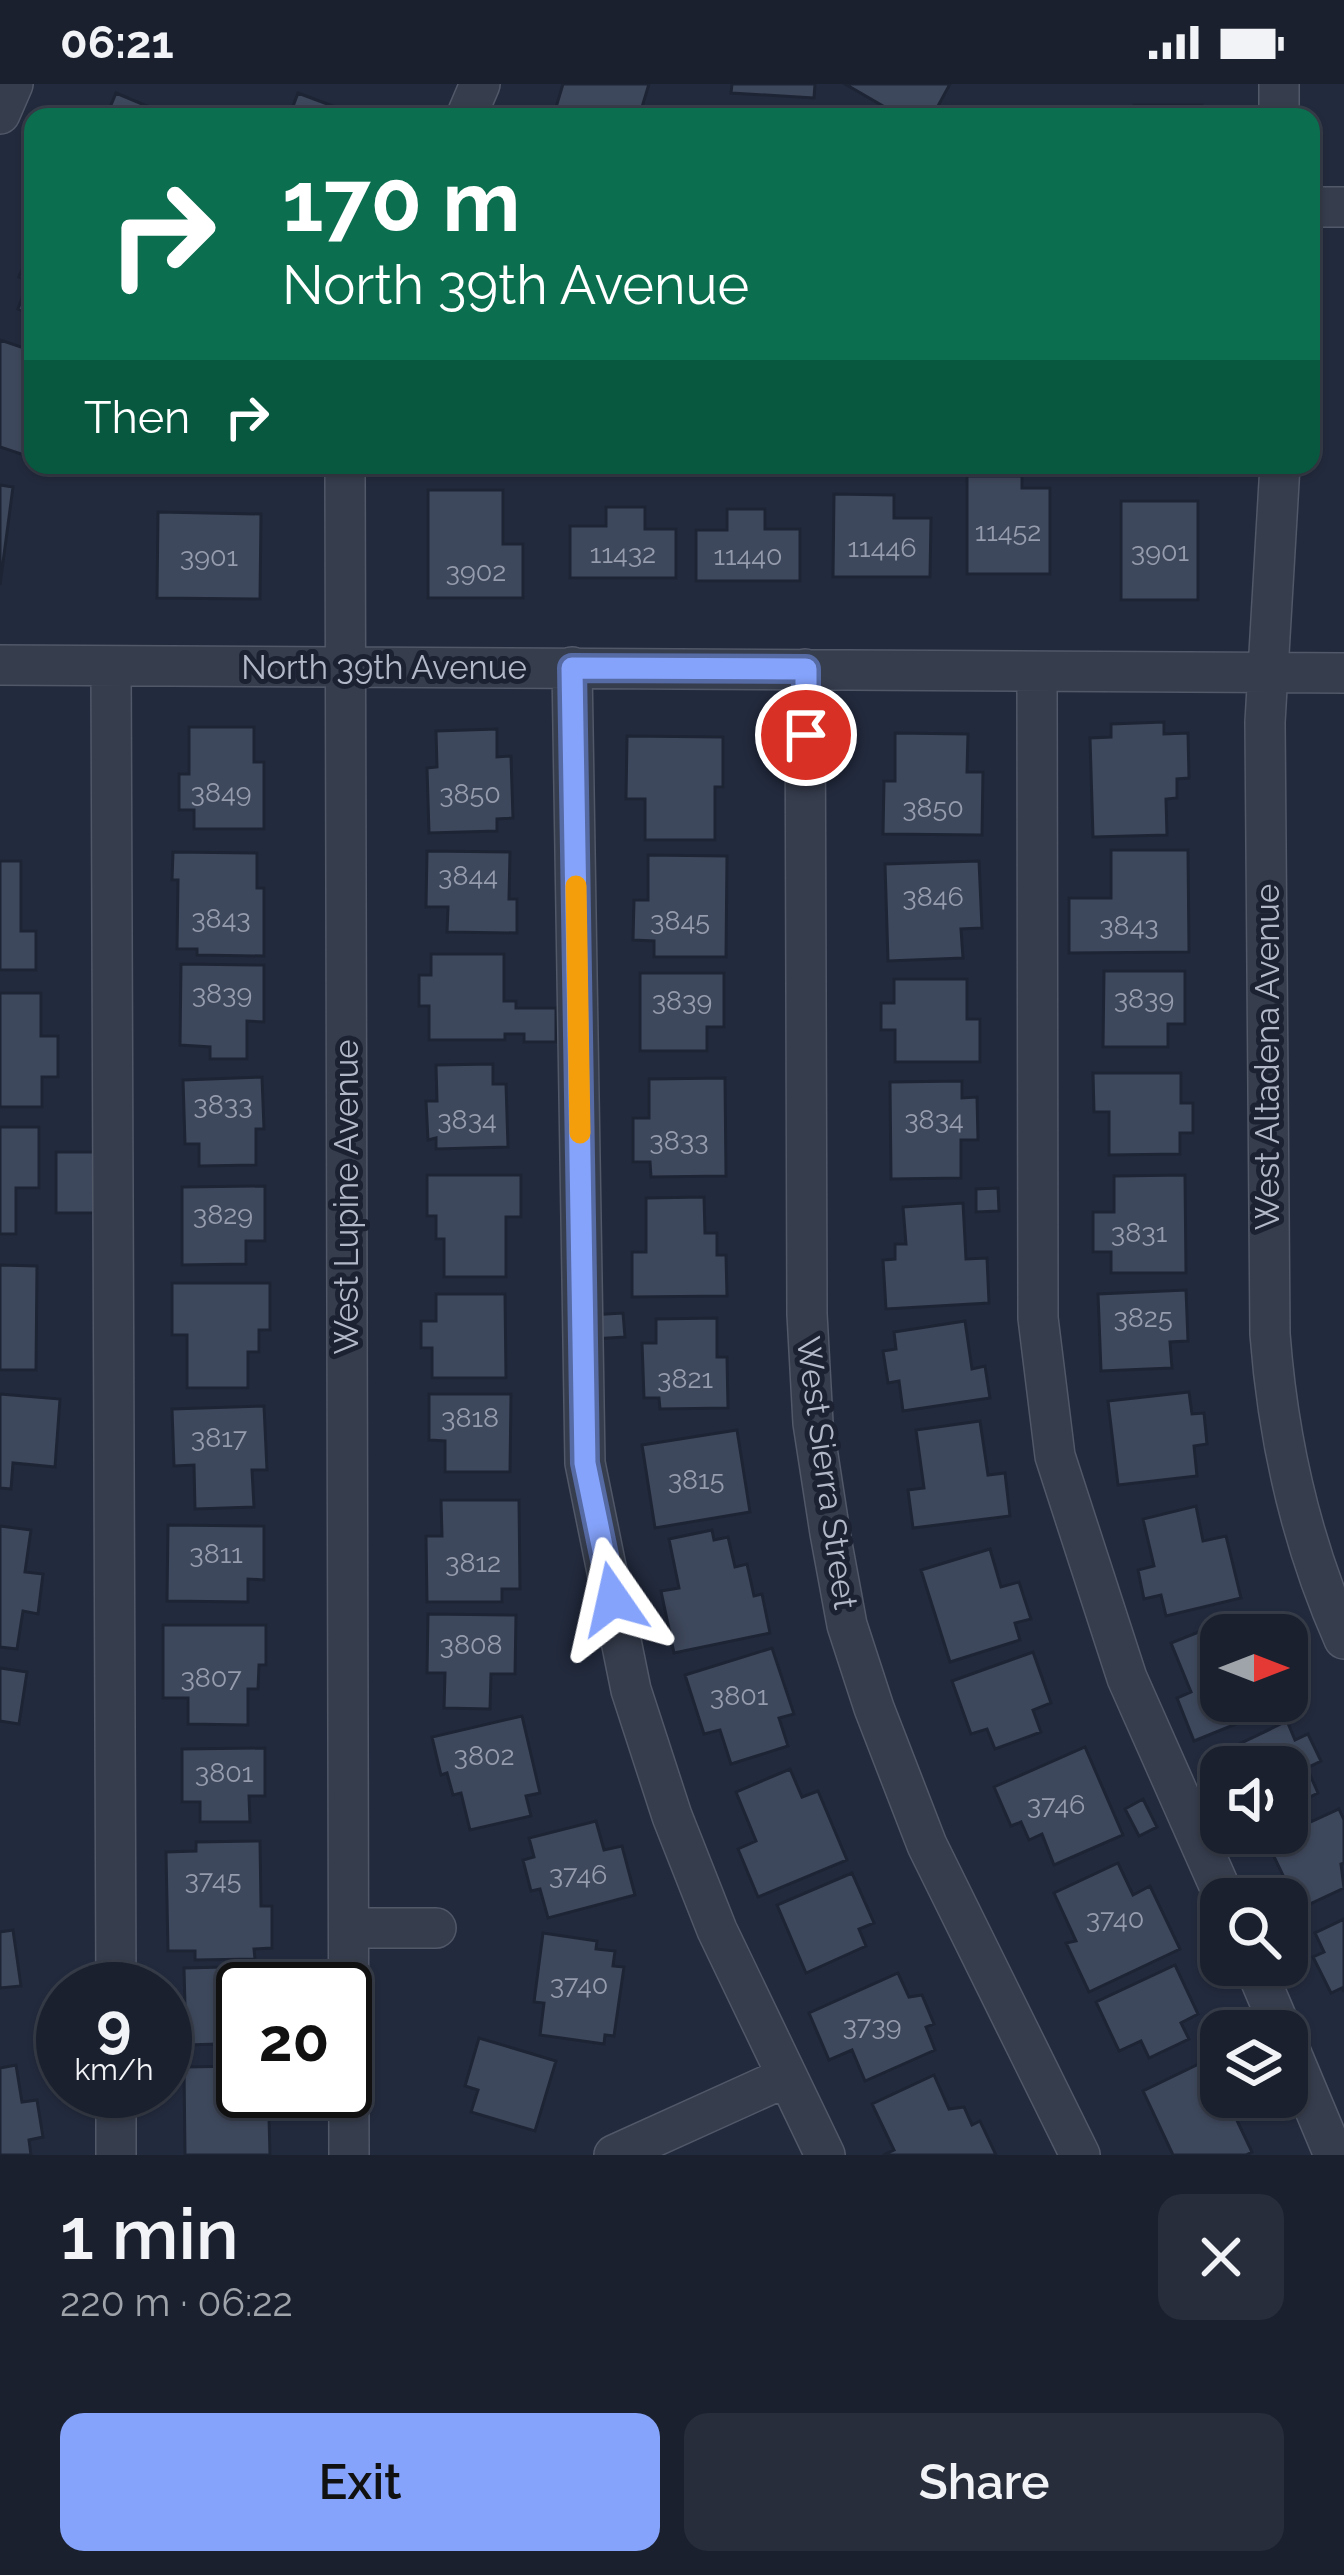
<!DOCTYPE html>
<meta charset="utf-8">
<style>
:root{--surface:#1a202e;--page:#272d3a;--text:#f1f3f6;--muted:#9fa3aa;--line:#383e4a;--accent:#85a3fb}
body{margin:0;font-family:Raleway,sans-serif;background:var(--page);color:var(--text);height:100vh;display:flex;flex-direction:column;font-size:45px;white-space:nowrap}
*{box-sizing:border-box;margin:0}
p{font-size:39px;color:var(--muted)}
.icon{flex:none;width:66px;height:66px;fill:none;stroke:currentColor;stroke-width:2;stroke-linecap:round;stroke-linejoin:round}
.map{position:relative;height:2071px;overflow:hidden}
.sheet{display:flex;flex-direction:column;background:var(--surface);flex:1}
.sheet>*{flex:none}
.guide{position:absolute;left:24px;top:24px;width:1296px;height:366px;border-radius:24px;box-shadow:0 3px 9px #0004,0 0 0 3px var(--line);background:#0b6e4f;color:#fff;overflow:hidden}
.needle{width:78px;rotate:90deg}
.tools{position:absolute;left:1200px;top:1530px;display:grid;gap:24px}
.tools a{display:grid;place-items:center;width:108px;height:108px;border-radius:24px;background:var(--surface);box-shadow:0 3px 9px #0004,0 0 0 3px var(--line);font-size:60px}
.speed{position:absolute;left:36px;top:1878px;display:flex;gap:24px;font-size:60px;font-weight:700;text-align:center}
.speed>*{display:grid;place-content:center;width:156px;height:156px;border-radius:50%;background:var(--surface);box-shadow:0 3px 9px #0004,0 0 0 3px var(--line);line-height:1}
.speed small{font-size:30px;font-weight:400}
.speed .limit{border:6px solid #111;border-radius:18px;background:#fff;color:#111}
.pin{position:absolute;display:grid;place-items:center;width:102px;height:102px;color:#fff;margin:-51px;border:6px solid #fff;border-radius:50%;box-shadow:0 3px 12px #0007}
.me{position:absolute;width:132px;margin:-66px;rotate:349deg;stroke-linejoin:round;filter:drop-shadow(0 0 9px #0008)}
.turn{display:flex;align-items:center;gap:42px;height:252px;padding:0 60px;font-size:54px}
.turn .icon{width:156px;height:156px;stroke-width:2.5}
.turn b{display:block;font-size:84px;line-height:102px}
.then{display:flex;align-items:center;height:114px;padding:0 60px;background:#0003;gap:24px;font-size:45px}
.round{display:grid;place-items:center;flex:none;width:126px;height:126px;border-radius:24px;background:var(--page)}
.overview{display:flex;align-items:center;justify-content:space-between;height:204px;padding:0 60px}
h1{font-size:72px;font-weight:600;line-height:90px}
.primary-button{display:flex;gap:24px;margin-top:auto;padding:24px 60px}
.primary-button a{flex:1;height:138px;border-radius:24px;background:var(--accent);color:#111;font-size:48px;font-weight:600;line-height:138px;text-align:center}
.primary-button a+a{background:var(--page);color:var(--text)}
.status{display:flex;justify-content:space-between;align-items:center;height:84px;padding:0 60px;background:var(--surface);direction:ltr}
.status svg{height:33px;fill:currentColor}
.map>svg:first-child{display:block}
.building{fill:#3e485c;stroke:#1d2434;stroke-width:3}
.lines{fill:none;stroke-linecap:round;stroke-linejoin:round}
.minor-casing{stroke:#515868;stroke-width:42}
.minor{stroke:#363d4d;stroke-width:39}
.route-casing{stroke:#566aa3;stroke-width:30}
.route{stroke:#85a3fb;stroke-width:21}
.slow{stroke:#f59e0b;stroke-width:21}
.labels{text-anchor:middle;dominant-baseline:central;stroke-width:10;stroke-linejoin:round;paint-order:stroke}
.number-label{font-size:27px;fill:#959cad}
.street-label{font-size:33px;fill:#b2b8c8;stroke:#1c2232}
</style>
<div class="status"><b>06:21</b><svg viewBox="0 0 49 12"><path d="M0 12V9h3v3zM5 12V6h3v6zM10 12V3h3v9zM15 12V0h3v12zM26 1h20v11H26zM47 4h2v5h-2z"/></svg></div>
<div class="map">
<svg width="1344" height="2071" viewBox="0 0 1344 2071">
<rect width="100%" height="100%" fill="#222a3d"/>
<path class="building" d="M563,0H649L639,33H553Z
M732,0H815L814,14L731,9Z
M845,0H950L932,33H902Z
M116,9L166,30L165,33H106Z
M298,9L362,33H289Z
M1134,21H1202V33H1134Z
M31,166H33V231L18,225L29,197L19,193Z
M0,256L33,267V374L0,363Z
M1110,381H1197V392H1110Z
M967,392H1022V404H1050V490H967Z
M0,401L13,403L0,501Z
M428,406H503V460H523V514H428Z
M834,410L894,411V434H931L930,493H833Z
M1121,417H1198V516H1121Z
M606,423H645V445H676V494H570V442H606Z
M727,425H765V445H800V497H696V446H727Z
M158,428L261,430L260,515L157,514Z
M1164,638V650L1188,649L1189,694L1177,695V714L1166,715L1167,751L1093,753L1090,654L1111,653V640Z
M189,643H254V678H264V745H194V726H179V690H189Z
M497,645V673L511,672L513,734L497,735V747L429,749L427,684L437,683L436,647Z
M895,649L968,650L967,688H983L982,751L883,750L884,697H895Z
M627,652L723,653V703H715V756H645V715H626Z
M1111,766H1188L1189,868L1069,869V814H1111Z
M427,767L510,768L509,815H517V849L447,848L448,823H426Z
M173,768L257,769V804H264V872L197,871V865H177L178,796H172Z
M648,771L727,772L726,873H654V857L633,856L634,816H648Z
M0,777H21V847H36V886H0Z
M979,777L982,844L961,845L963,874L888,877L885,780Z
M431,870H504V917H516V924H556V958H524V950H505V956H429V922H419V891H431Z
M181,880L264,881V938L247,937V975H210V963L180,961Z
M1104,887H1185V940H1168V963H1103Z
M640,889H724V943H707V967H640Z
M894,895H967V935H980V978H895V946H881V919H894Z
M0,909H41V952H58V993H42V1023H0Z
M493,980V1000H506L508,1063L436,1065V1054L428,1056L426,1017H437L436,981Z
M1093,989H1181V1019H1193V1049H1180V1070L1109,1071V1028H1094Z
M262,993L264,1045H256V1081L199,1082V1060H185L183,996Z
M725,994L726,1092L651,1093L650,1078H633V1034H649V995Z
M962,997V1014L977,1013L978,1056H961V1094L891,1095L890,998Z
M0,1043H39V1104H16V1150H0Z
M56,1068H95V1129H56Z
M427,1091H521V1133H506V1193H444V1155H436V1132H427Z
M1185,1091L1186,1189H1111V1168H1093V1128H1114V1092Z
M265,1102V1157H246V1180L182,1181V1103Z
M998,1104L999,1127L976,1128V1105Z
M704,1113L705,1149H717V1171H726L727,1212L632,1213V1168H646V1114Z
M963,1119L966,1175L987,1174L989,1219L886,1225L883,1176L895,1175V1160H906L903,1123Z
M0,1181L37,1182L36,1286H0Z
M172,1199H270V1246H259V1268H248V1304H187V1251H172Z
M1186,1206L1188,1257L1170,1258L1172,1284L1101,1287L1098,1210Z
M436,1210H505L506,1294H432V1264H421V1237H436Z
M623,1229L625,1253L592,1255L590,1231Z
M717,1234V1273H727L728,1324L660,1325L659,1314H644L642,1259H656V1235Z
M965,1237L972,1285L985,1282L990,1314L903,1327L899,1297L888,1299L883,1267L896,1265L894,1248Z
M1189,1308L1192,1330L1204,1329L1207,1360L1194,1362L1197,1392L1118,1401L1108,1317Z
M0,1310L60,1315L55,1383L13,1379L11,1405L0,1404Z
M429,1310H511L510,1388H445V1357L429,1356Z
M264,1322L267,1386H252L254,1423L195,1425L194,1381L174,1382L172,1325Z
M980,1337L988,1391L1005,1389L1010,1432L913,1444L908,1406L924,1404L916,1346Z
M737,1346L750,1428L655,1444L642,1361Z
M441,1416H519L520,1505H502V1518H427L426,1452H442Z
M1196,1422L1203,1457L1226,1452L1241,1514L1166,1532L1161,1511L1144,1515L1138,1486L1154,1482L1143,1435Z
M168,1441L264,1442V1496L248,1495V1518L167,1517Z
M0,1442L31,1446L25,1488L43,1490L38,1530L23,1527L17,1565L0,1563Z
M712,1446L714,1456L728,1453L735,1483L747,1480L754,1512L762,1510L770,1549L674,1569L661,1507L679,1504L669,1455Z
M990,1465L1001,1503L1019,1498L1031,1535L1015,1539L1020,1556L950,1578L921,1486Z
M1246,1529L1255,1551H1221V1617H1281L1283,1621L1194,1657L1177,1614L1191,1608L1171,1559Z
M428,1530L516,1531L515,1590H491L490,1625L444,1624L445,1589H427Z
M163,1541H266V1581H259L258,1605H248V1641L188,1640V1614H163Z
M772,1564L794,1630L779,1634L788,1662L731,1680L720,1646L704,1650L685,1591Z
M1033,1568L1051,1619L1033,1626L1041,1648L995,1665L987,1645L971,1650L952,1597Z
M0,1584L27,1588L19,1640L0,1637Z
M522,1632L540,1709L526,1712L531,1732L470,1746L461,1709L453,1711L447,1689L441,1691L432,1653Z
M1287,1637L1295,1656L1308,1650L1321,1677L1307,1684L1318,1709L1287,1724V1683H1243L1233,1663Z
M1085,1663L1123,1751L1054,1781L1042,1750L1029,1756L1021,1738L1011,1742L994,1703Z
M265,1664V1712H249L250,1738H200V1718H182V1665Z
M790,1685L802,1713L818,1707L847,1776L758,1813L738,1765L756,1757L736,1708Z
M1143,1715L1157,1743L1139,1752L1125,1725Z
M1339,1725L1344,1736V1779L1341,1780L1344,1804L1299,1825L1267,1758Z
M596,1737L604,1766L622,1762L635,1811L548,1834L540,1805L531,1807L523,1776L534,1773L529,1754Z
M260,1757L261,1822H272V1864L254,1865L255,1875L195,1876V1867H168L166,1768L196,1767V1758Z
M1118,1779L1133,1811L1150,1802L1180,1865L1089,1908L1066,1859L1076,1857L1054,1809Z
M852,1789L874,1839L859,1845L866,1862L806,1889L777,1821Z
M1344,1835V1908L1342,1904L1331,1909L1313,1873L1324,1868L1315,1849Z
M13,1846L21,1902L0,1904V1848Z
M543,1849L597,1857L596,1865L615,1867L613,1882L624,1883L614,1952L605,1951L604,1960L540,1951L544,1919L534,1918Z
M1175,1881L1198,1930L1181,1939L1189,1955L1149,1974L1141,1957L1119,1967L1096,1918Z
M265,1882V1905H243V1971H216V1960L186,1961L184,1884Z
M898,1889L909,1913L922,1911L934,1940L926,1943L935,1966L865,1997L852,1966L829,1976L809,1929Z
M479,1954L556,1977L535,2047L471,2028L478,2006L465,2002Z
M1207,1976L1216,1994L1221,1992V2013H1244L1247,2019L1232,2026L1252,2068L1246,2071H1173L1143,2007Z
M16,1981L22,2018L37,2016L43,2053L29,2056L31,2071H0V1984Z
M243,1982V2007H251V2018H259V2033H269L270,2071H185L184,1983Z
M934,1991L949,2025L964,2023L972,2041L980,2037L996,2071H883L894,2066L872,2020Z"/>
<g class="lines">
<defs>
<path id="minor" d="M1279,0V33
M0,30L13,0
M466,33L480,0
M1311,123H1344
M345,381L349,2071
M1280,381L1265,638L1270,1250C1278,1356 1301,1458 1344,1555
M0,581L1344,589
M111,582L116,1905
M572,583L585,1379L631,1606L672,1732L717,1846L825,2071
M805,585L807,1230L813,1339L830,1449L847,1541L874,1624L927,1761L1080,2071
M1037,588L1038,1234L1055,1372L1127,1594L1225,1815
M349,1844H436
M1254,1881L1282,1947
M1287,1959L1334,2071
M116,2007V2071
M614,2071L786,1993"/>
</defs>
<use href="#minor" class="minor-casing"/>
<use href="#minor" class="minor"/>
</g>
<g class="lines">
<defs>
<path id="route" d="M613,1515L585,1379L572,584L806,585V651"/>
</defs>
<use href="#route" class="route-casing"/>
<use href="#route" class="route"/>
<path class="slow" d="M576,802L580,1049"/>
</g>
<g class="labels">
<g class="number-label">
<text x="1008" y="447">11452</text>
<text x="882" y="463">11446</text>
<text x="1160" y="467">3901</text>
<text x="623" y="469">11432</text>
<text x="748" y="471">11440</text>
<text x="209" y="472">3901</text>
<text x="476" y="487">3902</text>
<text x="221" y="708">3849</text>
<text x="470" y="709">3850</text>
<text x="933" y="723">3850</text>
<text x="468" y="791">3844</text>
<text x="933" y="812">3846</text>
<text x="221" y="834">3843</text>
<text x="680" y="836">3845</text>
<text x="1129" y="841">3843</text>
<text x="222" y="909">3839</text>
<text x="1144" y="914">3839</text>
<text x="682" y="916">3839</text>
<text x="223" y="1020">3833</text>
<text x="467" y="1035">3834</text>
<text x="934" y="1035">3834</text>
<text x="679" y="1056">3833</text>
<text x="223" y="1130">3829</text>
<text x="1139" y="1148">3831</text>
<text x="1143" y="1233">3825</text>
<text x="685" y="1294">3821</text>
<text x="470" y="1333">3818</text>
<text x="219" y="1353">3817</text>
<text x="696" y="1395">3815</text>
<text x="216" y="1469">3811</text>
<text x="473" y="1478">3812</text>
<text x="471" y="1560">3808</text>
<text x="211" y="1593">3807</text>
<text x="739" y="1611">3801</text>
<text x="484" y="1671">3802</text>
<text x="224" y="1688">3801</text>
<text x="1056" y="1720">3746</text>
<text x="578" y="1790">3746</text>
<text x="213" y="1795">3745</text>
<text x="1115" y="1834">3740</text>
<text x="579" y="1900">3740</text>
<text x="872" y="1941">3739</text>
</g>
<g class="street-label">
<text x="384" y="583">North 39th Avenue</text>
<text transform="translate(1267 973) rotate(-90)">West Altadena Avenue</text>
<text transform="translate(346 1113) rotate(-90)">West Lupine Avenue</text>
<text transform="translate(827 1389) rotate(82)">West Sierra Street</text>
</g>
</g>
</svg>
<div class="tools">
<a><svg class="needle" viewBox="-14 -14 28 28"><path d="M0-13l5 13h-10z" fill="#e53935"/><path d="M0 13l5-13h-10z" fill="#9fa3aa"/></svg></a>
<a><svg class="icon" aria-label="sound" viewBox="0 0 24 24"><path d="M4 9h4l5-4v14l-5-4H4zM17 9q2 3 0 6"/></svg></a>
<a><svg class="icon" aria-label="search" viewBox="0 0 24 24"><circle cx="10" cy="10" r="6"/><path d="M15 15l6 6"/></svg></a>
<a><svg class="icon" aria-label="layers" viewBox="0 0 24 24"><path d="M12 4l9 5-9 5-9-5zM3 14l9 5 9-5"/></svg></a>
</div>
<div class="speed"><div>9<small>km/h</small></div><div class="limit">20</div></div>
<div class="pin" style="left:806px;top:651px;background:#d93025"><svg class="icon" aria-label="arrive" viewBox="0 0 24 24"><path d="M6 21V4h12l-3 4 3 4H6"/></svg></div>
<svg class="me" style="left:613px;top:1515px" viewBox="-20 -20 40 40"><path d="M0-17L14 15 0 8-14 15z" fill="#85a3fb" stroke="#fff" stroke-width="4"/></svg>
<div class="guide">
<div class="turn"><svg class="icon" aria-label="right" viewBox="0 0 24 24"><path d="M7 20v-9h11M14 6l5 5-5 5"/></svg><div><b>170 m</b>North 39th Avenue</div></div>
<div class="then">Then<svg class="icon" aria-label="right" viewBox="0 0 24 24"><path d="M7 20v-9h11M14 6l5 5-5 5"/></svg></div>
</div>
</div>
<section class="sheet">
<div class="overview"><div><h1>1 min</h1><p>220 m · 06:22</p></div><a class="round"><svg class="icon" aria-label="close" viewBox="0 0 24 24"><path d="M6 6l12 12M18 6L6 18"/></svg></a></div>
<div class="primary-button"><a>Exit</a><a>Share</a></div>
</section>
